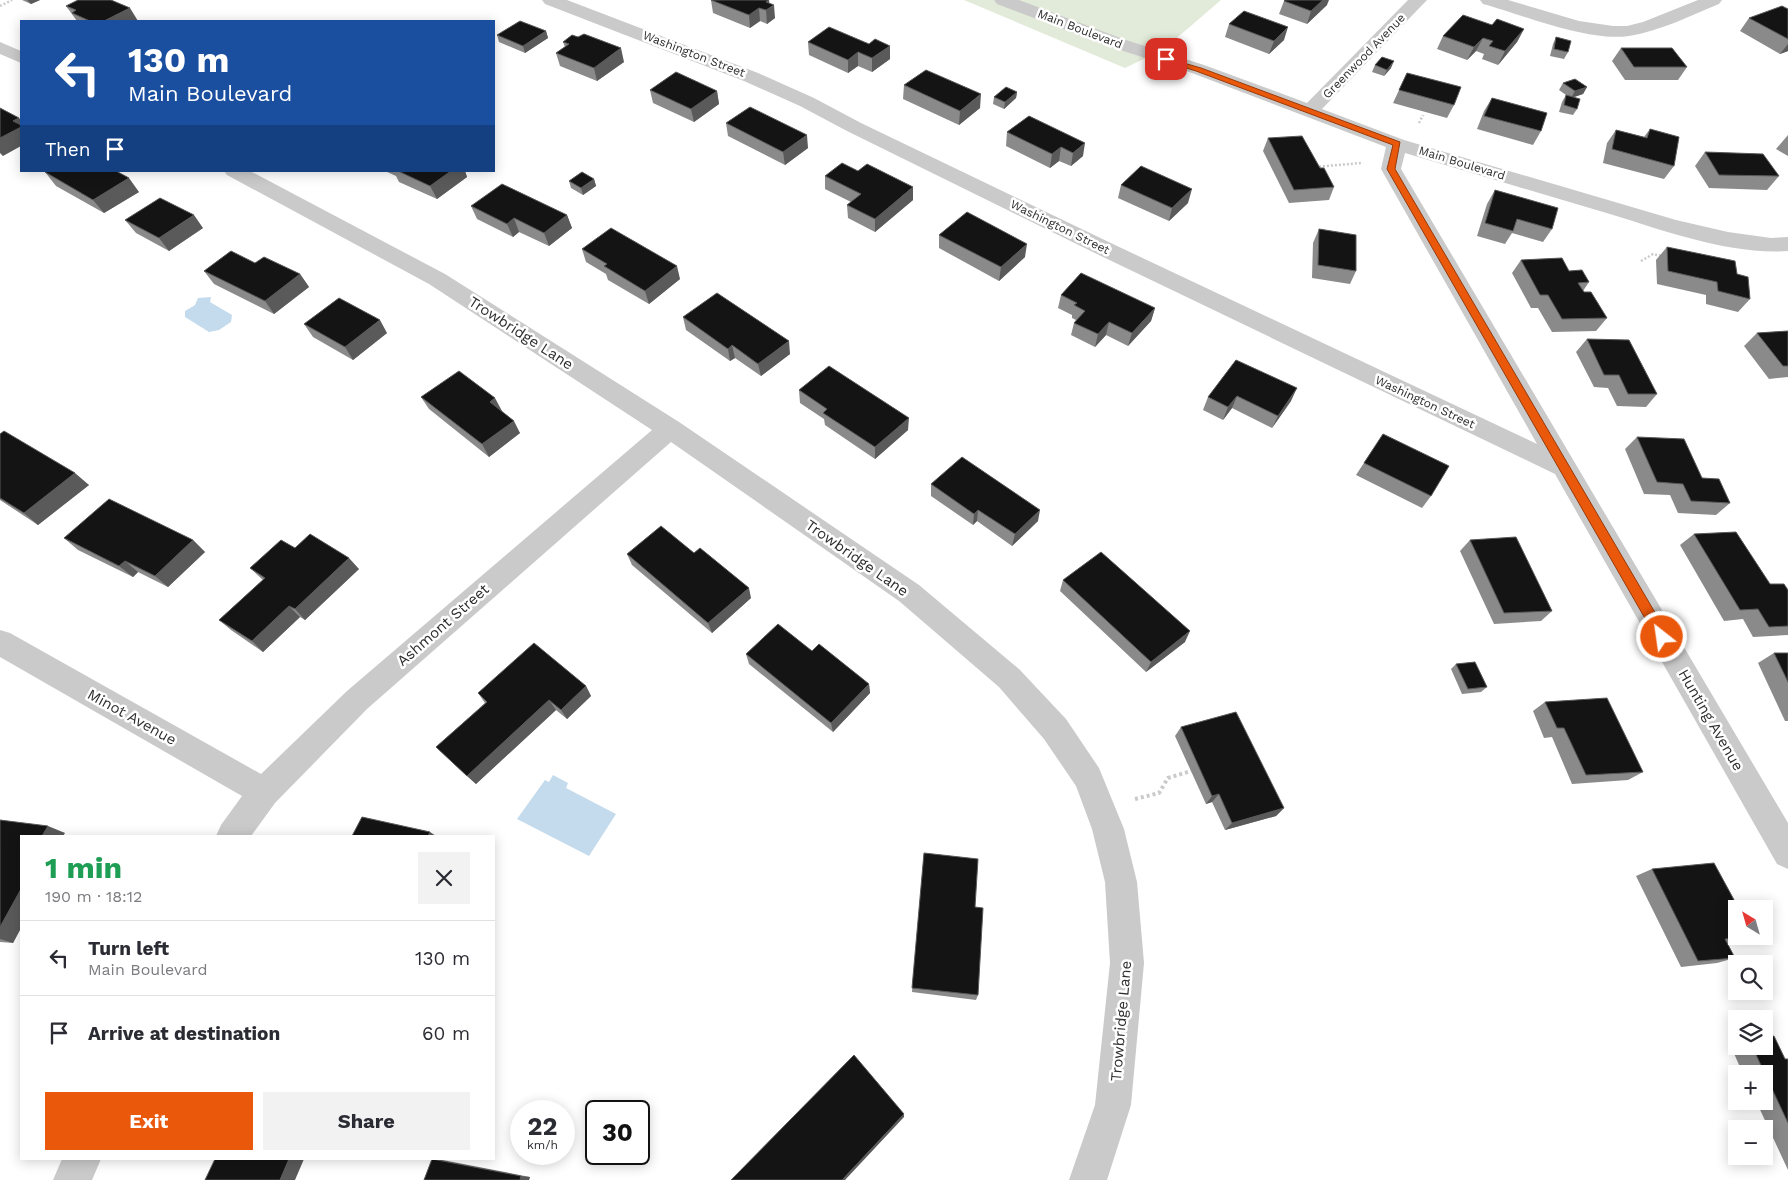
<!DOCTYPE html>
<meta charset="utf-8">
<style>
:root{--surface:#fff;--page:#f2f2f3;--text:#2b2b33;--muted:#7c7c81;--line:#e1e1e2;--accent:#ea580c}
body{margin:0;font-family:"Work Sans",sans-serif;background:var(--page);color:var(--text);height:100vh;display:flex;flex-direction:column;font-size:19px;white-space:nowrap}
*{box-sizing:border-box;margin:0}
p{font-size:16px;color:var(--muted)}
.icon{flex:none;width:28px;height:28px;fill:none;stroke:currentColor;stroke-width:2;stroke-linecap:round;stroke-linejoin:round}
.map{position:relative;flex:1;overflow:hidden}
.drawer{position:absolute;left:20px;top:835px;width:475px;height:325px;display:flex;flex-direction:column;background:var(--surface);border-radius:0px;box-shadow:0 2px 12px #0003}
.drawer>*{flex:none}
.guide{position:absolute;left:20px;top:20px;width:475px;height:152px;border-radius:0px;box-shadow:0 2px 12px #0003;background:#1a4fa0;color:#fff;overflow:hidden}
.needle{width:32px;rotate:323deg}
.controls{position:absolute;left:1728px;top:900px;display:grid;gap:10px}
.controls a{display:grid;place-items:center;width:45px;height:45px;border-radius:0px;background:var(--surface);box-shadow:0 2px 12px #0003;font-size:25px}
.speed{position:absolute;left:510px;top:1100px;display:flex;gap:10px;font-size:25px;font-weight:700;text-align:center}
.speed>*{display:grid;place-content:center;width:65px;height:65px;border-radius:50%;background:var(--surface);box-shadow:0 2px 12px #0003;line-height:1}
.speed small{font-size:12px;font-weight:400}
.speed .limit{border:2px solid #111;border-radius:8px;background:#fff;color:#111}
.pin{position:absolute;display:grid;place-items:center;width:42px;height:42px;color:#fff;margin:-21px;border-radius:10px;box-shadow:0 2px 8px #0006}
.me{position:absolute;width:55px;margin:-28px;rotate:330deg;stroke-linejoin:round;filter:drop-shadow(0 0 4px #0008)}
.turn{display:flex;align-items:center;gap:18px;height:105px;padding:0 25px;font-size:22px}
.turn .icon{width:65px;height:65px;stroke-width:2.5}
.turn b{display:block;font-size:35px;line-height:42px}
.then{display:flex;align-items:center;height:48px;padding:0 25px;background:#0003;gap:10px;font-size:19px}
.round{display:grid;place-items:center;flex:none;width:52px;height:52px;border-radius:0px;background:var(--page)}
.head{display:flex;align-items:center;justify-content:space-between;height:85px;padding:0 25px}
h1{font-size:30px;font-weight:700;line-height:38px;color:#1e9e55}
.primary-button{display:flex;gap:10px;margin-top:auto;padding:10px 25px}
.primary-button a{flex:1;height:58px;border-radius:0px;background:var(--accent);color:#fff;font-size:20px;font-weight:700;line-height:58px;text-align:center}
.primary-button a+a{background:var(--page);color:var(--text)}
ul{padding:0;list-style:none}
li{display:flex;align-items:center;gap:15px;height:75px;padding:0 25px;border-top:1px solid var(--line)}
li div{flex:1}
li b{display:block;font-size:19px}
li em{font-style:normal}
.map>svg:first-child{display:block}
.green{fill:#e2ebd9}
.water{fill:#c4dbed}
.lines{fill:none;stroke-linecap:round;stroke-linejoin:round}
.path-far1{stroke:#cacaca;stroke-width:2.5;stroke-dasharray:2 2;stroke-linecap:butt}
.path{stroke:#cacaca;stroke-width:4;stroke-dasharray:3 3;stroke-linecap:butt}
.minor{fill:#cacaca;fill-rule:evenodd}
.wall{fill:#8a8a8a}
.shaded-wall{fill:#5a5a5a}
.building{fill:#141414;stroke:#5a5a5a}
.route{fill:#ea580c;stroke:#983908}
.labels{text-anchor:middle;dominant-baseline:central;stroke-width:5;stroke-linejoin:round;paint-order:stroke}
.far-street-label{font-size:12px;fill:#2d2d2d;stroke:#fff}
.street-label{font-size:15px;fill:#2d2d2d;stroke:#fff}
</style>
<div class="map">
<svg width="1788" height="1180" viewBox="0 0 1788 1180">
<rect width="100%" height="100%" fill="#fff"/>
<path class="green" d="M964,0H1221L1164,49L1125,68Z"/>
<path class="water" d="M211,297L210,302L232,315L231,322L219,330L209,332L185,317V311L195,305L198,298Z
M553,775L568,783L566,788L616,814L589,856L517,819L545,780L549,782Z"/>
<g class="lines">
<path class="path-far1" d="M0,6L12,0
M1419,123L1423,115
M1315,167L1361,163
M1641,261L1653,254L1662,256"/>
<path class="path" d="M1135,799L1159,793L1168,778L1191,771"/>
<path class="minor" d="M542,0H567L758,73L814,98L861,123L1115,245L1537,444L1381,169L1386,147L1192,73L1111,47L997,4L994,0H1019L1123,39L1204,65L1307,103L1408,0H1427L1322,109L1404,140L1676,220L1728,232L1771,238L1788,237V251C1730,255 1665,231 1610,214C1541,194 1473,173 1405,153L1401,169L1788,823V869L1777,864L1555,474L1099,255L847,131L800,106L744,81L545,4Z
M1480,0H1508L1579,21L1613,26H1627L1643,22L1698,0H1722L1719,4C1690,16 1660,31 1629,36C1588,42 1523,15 1483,4Z
M0,42L21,51V63L0,54Z
M224,171H250L445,274L679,422L919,585L1019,669L1066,719L1099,768L1124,829L1137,882L1144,963L1131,1105L1107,1180H1069L1095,1105L1110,963L1105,882L1092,829L1076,786L1044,739L999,687L899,601L671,442L367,709L275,803L251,836H216L221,825L242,796L0,657V630L10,633L261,774L347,691L652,430L429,284L227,175Z
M62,1159H101L92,1180H53Z"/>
</g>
<path class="wall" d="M22,0H40L31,4Z
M711,0L769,3L775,18L767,24L760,21L750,28L713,13Z
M1284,1L1327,5L1307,24L1279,14Z
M66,6L138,21H77Z
M1788,9V51L1780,54L1740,31L1749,18Z
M1229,24L1284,40L1269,54L1225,37Z
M1492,25L1524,29L1517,42L1498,65L1482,59L1484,54L1476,51L1467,60L1437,49L1443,36Z
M546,31L548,38L525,53L499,42L497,35Z
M1556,37L1568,52L1564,59L1550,56L1553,44Z
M563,42L624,62L597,81L560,66L556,53L565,47Z
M808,42L890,59L872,72L858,66L848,73L809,55Z
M1621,48L1687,67L1678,80H1625L1612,61Z
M1375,65L1391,68L1384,76L1372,72Z
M1407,73L1454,105L1447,118L1393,103Z
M1563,83L1587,87L1583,94L1574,97L1577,109L1573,115L1559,112L1562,102L1566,95L1559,90Z
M904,85L980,108L959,125L903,99Z
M650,90L717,91L719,104L694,122L653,103Z
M1017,92L1016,98L1004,109L993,104L994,97Z
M1492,98L1541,131L1533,145L1477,129L1484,111Z
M1029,116L1083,156L1071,166L1059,161L1050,168L1006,146L1007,132Z
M726,123L808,148L785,165L728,136Z
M1650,129L1674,166L1664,179L1603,163L1607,143L1616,130L1644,137Z
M1788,135V156L1776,149Z
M1268,138L1320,168L1334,187L1329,200L1289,203L1263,151Z
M1705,152L1779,176L1767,190L1709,188L1695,166Z
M385,171H465L467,177L437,199L399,182L396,176Z
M45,172L139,192L104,213L56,186Z
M825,176L913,200L875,232L848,218L847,205L851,202L825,189Z
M594,179L596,186L583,195L571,188L569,181Z
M1121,185L1188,203L1169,221L1118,198Z
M1495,190L1552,229L1543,242L1512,233L1505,244L1477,236L1487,204Z
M471,206L567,215L572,228L549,246L519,232L513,237L477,219Z
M125,220L203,228L169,251L136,233Z
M1319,229L1356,271L1350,284L1312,278L1313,243Z
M939,235L1025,257L999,281L939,248Z
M1667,247L1750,299L1738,312L1706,304V295L1657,284L1656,260Z
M582,249L680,279L649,304L608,280L606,274L586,262Z
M1521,260L1569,271L1589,282L1583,291L1607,318L1596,331L1552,332L1538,308H1531L1512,273Z
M255,263L300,274L309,287L274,314L214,284L204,271Z
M1061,295L1155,308L1151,321L1128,346L1106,335L1095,347L1071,335L1074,323L1076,320L1072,318V315L1058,308Z
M683,317L790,354L761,376L735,358L730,361L686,330Z
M304,324L387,333L353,360L313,337Z
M1788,331V377L1769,379L1744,346L1757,333Z
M1587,339L1657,394L1646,407L1617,406L1608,388L1594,387L1576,352Z
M1236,360L1291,401L1272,428L1232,408L1223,420L1203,410L1208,397Z
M799,390L908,430L875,459L825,425L824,419L800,403Z
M421,397L502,411H501L520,433L489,457L429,409Z
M0,434L89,485L38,525L0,500Z
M1383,434L1431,496L1422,508L1356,475Z
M1637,437L1702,478L1730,503L1716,515L1678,513L1670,495L1644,494L1625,449Z
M931,484L1038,521L1012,546L977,521L973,525L931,496Z
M1694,534L1770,584L1788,590V635L1753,637L1743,619L1724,621L1680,545Z
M64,538L193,540L205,552L168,587L138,572L133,577L78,550Z
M1470,540L1552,611L1541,621L1494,624L1460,551Z
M295,548L359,569L305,620L300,617L263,652L231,630L219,620L263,580L250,568Z
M627,554L751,598L712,633L632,565Z
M1063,580L1185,642L1146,672L1060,591Z
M1774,653H1788V721H1785L1758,663Z
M746,654L869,684L870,693L833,732L749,664Z
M1456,664L1487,687L1481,692L1462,694L1451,669Z
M586,686L591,696L567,719L556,710L476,784L436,747L485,703L478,693Z
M1545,702L1643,772L1628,780L1572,784L1552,737L1544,738L1533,711Z
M1181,727L1284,808L1276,816L1225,830L1212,802L1206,804L1175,736Z
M0,820L65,833L21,836V928L13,943L0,942Z
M924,853L978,995L976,1000L912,992Z
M1652,869L1754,937L1735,942L1727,943L1735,958L1717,963L1681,967L1636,876Z
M1736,1040V1046H1764L1785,1059H1788V1170L1756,1101H1764V1074H1743L1729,1042Z
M432,1159L443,1160L530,1177L529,1180H424Z"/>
<path class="shaded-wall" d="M27,0H40L31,4Z
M769,0L770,8L774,5L775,18L767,24L766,10V2Z
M1323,0H1329L1327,5L1307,24L1311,11Z
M130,8L138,21H104Z
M759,8L760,21L750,28L749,15Z
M1288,27L1284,40L1269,54L1274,41Z
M1524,29L1517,42L1498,65L1505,51Z
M546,31L548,38L525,53L523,46Z
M1483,38L1476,51L1467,60L1474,47Z
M1788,44V51L1780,54Z
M890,46V59L872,72V58Z
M621,48L624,62L597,81L594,68Z
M858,52V66L848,73V60Z
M1394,61L1391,68L1384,76L1387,70Z
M1587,87L1583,94L1571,98L1575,91Z
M717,91L719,104L694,122L691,109Z
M1017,92L1016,98L1004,109L1005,102Z
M981,94L980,108L959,125L960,111Z
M19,118L21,120V146L3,156L0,153V138L13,121Z
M807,135L808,148L785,165L783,152Z
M1085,143L1083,156L1071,166L1073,153Z
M1061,147L1059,161L1050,168L1052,154Z
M451,171H465L467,177L437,199L430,186Z
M129,178L139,192L104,213L93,200Z
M594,179L596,186L583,195L581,188Z
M913,187V200L875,232V219Z
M1192,189L1188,203L1169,221L1172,208Z
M194,215L203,228L169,251L159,238Z
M567,215L572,228L549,246L544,233Z
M514,218L519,232L513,237L507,224Z
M1027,244L1025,257L999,281L1001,267Z
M677,266L680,279L649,304L645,291Z
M300,274L309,287L274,314L265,301Z
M1155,308L1151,321L1128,346L1132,333Z
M380,320L387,333L353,360L345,347Z
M1109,322L1106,335L1095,347L1098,334Z
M789,341L790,354L761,376L758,364Z
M732,345L735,358L730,361L728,349Z
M1297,388L1291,401L1272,428L1278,416Z
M1237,396L1232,408L1223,420L1228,407Z
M495,398L502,411L496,415L490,402Z
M909,418L908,430L875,459V447Z
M514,421L520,433L489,457L482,444Z
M75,473L89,485L38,525L24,513Z
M978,510L977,521L973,525L974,514Z
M1040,510L1038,521L1012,546L1015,534Z
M193,540L205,552L168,587L155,576Z
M349,558L359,569L305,620L295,609Z
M125,561L138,572L133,577L119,566Z
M749,588L751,598L712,633L708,623Z
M289,606L300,617L263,652L252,641Z
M1190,631L1185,642L1146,672L1151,662Z
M869,684L870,693L833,732L831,723Z
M586,686L591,696L567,719L561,710Z
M549,700L556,710L476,784L467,776Z
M1219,794L1212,802L1206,804L1212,796Z
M1284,808L1276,816L1225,830L1232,823Z
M48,826L65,833L63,836H42Z
M430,832L436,836H428Z
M21,889V928L13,943L0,939V927Z
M904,1114V1117L845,1180H842Z
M289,1159H304L295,1180H280Z
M521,1176L530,1177L529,1180H520Z"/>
<path class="building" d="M78,0H111L130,8L104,21H90L72,13L76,10L66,6Z
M711,0H769L766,2L774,5L766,10L759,8L749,15Z
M1285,0H1323L1311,11L1284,1Z
M1782,6L1788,9V39L1749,18Z
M1244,11L1288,27L1274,41L1229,24Z
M1463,15L1492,25L1497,19L1524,29L1505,51L1489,46L1493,41L1483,38L1474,47L1443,36Z
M520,21L546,31L523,46L497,35Z
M829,27L869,44L875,39L890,46L872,58L858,52L848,60L808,42Z
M584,34L621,48L594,68L556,53L569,44L563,42L572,35L578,37Z
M1556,37L1571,41L1568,52L1554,49Z
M1621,48H1672L1687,67H1634Z
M1382,57L1394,61L1387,70L1375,65Z
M926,70L981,94L960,111L904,85Z
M676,72L717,91L691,109L650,90Z
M1407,73L1461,87L1454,105L1399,90Z
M1575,79L1587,87L1575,91L1563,83Z
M1006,87L1017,92L1005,102L994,97Z
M1566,95L1580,99L1577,109L1564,105Z
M1492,98L1547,113L1541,131L1484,116Z
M750,107L807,135L783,152L726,123Z
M0,108L19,118L13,121L21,125V127L0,138Z
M1029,116L1085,143L1073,153L1061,147L1052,154L1007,132Z
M1650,129L1679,137L1674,166L1612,149L1616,130L1647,138Z
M1302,136L1320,168H1324L1334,187L1294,190L1268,138Z
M1705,152L1763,154L1779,176L1719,175Z
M842,163L858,171L867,164L913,187L875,219L847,205L861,194L825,176Z
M1141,166L1192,189L1172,208L1121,185Z
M47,171H116L129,178L93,200L45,172Z
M398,171H451L430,186Z
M582,172L594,179L581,188L569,181Z
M502,184L567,215L544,233L514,218L507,224L471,206Z
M1495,190L1558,208L1552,229L1517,219L1513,231L1485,223Z
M160,198L194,215L159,238L125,220Z
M967,212L1027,244L1001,267L939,235Z
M611,228L677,266L645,291L604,266L607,264L582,249Z
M1319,229L1356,235V271L1318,265Z
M1667,247L1735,261L1737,274L1748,277L1750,299L1718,291L1717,282L1668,271Z
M231,251L255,263L264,257L300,274L265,301L204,271Z
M1562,258L1569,271L1582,270L1589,282L1578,283L1584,292H1591L1607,318L1562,319L1548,295H1540L1521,260Z
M1081,273L1155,308L1132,333L1109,322L1098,334L1074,323L1085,311L1074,305L1077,303L1061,295Z
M717,293L789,341L758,364L732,345L728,349L683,317Z
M339,298L380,320L345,347L304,324Z
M1788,331V366H1783L1757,333Z
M1587,339L1629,340L1657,394H1628L1619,375H1604Z
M1236,360L1297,388L1278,416L1237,396L1228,407L1208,397Z
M829,366L909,418L875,447L823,413L827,409L799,390Z
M459,371L495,398L490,402L514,421L482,444L421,397Z
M4,431L75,473L24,513L0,498V434Z
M1383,434L1449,466L1431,496L1364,463Z
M1637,437L1684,439L1702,478L1719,479L1730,503L1691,501L1683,484L1657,482Z
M962,457L1040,510L1015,534L978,510L974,514L931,484Z
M109,499L193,540L155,576L125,561L119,566L64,538Z
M661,526L694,553L700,548L749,588L708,623L627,554Z
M1736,532L1770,584H1784L1788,590V626L1769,627L1758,609L1740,610L1694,534Z
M310,534L349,558L295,609L289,606L252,641L219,620L265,578L250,568L281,540L295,548Z
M1516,537L1552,611L1504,613L1470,540Z
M1101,552L1190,631L1151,662L1063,580Z
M778,624L812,651L819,644L869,684L831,723L746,654Z
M534,643L586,686L561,710L549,700L467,776L436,747L487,702L478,693Z
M1774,653H1788V682Z
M1475,662L1487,687L1468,689L1456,664Z
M1607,698L1643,772L1586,775L1564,728H1557L1545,702Z
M1236,712L1284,808L1232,823L1219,794L1212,796L1181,727Z
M362,817L430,832L428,836H352Z
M0,820L48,826L42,836H21V889L0,927Z
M924,853L978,859L975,907L983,908L978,995L912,988Z
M1714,863L1739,909H1736V936L1754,937L1725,939L1735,958L1698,961L1652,869Z
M1774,1036L1785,1059H1788V1123L1752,1046H1764V1037Z
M854,1055L904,1114L842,1180H731Z
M215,1159H289L280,1180H205Z
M432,1159L521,1176L520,1180H424Z"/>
<path class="route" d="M1163,57L1201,68L1400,142L1395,169L1667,633L1668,637L1667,641H1658L1387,169L1393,145L1196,71L1163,61Z"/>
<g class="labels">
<g class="far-street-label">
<text transform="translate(1080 29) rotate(21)">Main Boulevard</text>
<text transform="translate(694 54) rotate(21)">Washington Street</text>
<text transform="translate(1364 56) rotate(-46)">Greenwood Avenue</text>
<text transform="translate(1462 163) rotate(17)">Main Boulevard</text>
<text transform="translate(1060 227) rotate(26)">Washington Street</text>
<text transform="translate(1425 402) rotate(25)">Washington Street</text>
</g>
<g class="street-label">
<text transform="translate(521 333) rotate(33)">Trowbridge Lane</text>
<text transform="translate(857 558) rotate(35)">Trowbridge Lane</text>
<text transform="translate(443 625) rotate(-41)">Ashmont Street</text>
<text transform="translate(132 717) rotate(29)">Minot Avenue</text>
<text transform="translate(1711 720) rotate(60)">Hunting Avenue</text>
<text transform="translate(1121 1021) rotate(-85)">Trowbridge Lane</text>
</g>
</g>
</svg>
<div class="controls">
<a><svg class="needle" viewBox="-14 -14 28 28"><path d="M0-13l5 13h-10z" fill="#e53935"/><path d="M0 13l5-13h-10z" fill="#7c7c81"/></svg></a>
<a><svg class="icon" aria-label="search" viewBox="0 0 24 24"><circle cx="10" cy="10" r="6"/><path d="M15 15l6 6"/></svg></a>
<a><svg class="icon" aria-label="layers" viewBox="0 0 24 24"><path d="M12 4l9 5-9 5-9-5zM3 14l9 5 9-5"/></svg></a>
<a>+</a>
<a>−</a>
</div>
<div class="speed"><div>22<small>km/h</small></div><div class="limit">30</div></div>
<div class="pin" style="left:1166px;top:59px;background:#d93025"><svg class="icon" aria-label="arrive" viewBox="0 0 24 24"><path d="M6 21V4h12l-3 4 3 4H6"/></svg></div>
<svg class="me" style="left:1662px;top:637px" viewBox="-20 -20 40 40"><circle r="17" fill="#ea580c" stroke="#fff" stroke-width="3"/><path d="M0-11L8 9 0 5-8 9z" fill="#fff"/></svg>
<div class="guide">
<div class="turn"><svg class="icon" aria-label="left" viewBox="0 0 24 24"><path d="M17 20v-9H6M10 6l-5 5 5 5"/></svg><div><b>130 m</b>Main Boulevard</div></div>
<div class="then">Then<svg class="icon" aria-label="arrive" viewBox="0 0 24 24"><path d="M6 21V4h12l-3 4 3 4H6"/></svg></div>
</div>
<section class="drawer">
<div class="head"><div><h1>1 min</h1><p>190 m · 18:12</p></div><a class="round"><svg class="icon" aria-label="close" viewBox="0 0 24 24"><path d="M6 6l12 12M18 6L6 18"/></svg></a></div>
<ul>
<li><svg class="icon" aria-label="left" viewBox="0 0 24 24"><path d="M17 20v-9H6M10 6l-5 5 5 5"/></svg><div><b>Turn left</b><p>Main Boulevard</p></div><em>130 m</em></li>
<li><svg class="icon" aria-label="arrive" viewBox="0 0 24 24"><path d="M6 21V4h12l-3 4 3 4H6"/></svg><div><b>Arrive at destination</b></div><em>60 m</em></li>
</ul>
<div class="primary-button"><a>Exit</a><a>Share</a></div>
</section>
</div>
